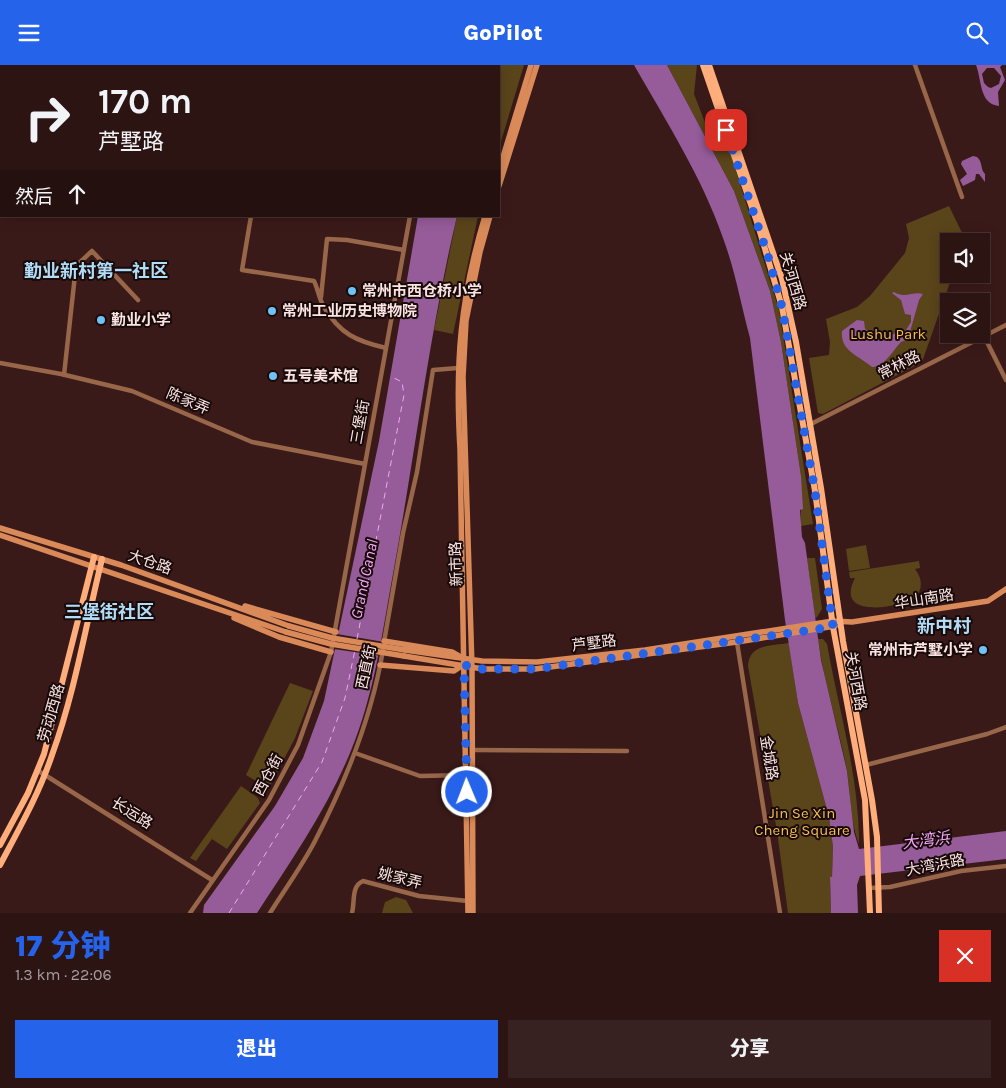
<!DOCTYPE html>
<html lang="zh">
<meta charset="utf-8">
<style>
:root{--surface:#2c1413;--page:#382121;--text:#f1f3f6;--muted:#a69ea0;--line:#483333;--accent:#2563eb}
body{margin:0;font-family:Karla,"Noto Sans SC",sans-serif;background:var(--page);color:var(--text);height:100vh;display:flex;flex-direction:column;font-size:19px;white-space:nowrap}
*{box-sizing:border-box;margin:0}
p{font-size:16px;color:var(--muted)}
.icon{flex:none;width:28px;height:28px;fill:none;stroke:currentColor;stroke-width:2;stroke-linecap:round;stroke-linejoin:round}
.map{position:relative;height:848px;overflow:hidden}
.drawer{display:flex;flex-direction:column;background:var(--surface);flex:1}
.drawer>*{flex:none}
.hud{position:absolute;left:0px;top:0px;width:500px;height:152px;box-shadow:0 2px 12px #0003,0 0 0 1px var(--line);background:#2c1413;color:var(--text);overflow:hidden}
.buttons{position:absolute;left:940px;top:168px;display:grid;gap:10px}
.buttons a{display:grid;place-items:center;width:50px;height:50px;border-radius:0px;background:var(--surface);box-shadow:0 2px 12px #0003,0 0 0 1px var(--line);font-size:25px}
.pin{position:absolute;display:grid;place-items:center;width:42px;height:42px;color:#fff;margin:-21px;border-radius:10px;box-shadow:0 2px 8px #0006}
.me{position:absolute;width:55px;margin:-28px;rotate:359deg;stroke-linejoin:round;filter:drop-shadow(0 0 4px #0008)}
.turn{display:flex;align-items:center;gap:18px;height:105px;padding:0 15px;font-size:22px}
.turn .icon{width:65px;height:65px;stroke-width:2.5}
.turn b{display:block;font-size:35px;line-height:42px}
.then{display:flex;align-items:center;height:48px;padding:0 15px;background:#0003;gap:10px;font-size:19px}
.round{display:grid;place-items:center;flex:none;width:52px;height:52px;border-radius:0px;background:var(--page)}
.overview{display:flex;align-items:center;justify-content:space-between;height:85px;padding:0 15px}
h1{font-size:30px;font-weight:800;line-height:38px;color:var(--accent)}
.primary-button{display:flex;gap:10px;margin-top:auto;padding:10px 15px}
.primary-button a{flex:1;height:58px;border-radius:0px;background:var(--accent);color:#fff;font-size:20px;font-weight:800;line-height:58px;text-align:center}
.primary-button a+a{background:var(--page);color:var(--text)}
header{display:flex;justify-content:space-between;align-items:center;height:65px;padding:0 15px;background:var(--accent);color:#fff;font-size:22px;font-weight:800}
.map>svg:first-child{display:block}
.green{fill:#5a441a}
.water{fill:#955c99;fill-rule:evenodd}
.pier{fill:#3a1a19}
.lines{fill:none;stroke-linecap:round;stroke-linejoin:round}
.ferry{stroke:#f3a4f8;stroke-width:1;stroke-dasharray:6 5;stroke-linecap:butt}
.street{stroke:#986648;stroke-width:4.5}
.secondary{stroke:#d98a58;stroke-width:5.5}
.primary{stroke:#ffad7a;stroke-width:6}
.secondary-bridge{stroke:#d98a58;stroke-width:5.5}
.route{stroke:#2563eb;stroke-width:9;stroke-dasharray:0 16.2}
.poi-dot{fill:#6fc2f4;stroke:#180a09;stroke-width:2}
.labels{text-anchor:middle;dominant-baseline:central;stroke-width:4;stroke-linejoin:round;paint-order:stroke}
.street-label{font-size:15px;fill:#fae3e2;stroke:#180a09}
.poi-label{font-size:15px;font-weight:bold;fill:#fae3e2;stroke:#180a09;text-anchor:start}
.park-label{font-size:15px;fill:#f8bf4f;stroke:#180a09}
.water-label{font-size:16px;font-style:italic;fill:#f3a4f8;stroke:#180a09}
.quarter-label{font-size:18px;font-weight:bold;fill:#b1dcf8;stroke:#180a09}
</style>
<header><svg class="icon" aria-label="menu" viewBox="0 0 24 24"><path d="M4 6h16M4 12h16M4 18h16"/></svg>GoPilot<svg class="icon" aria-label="search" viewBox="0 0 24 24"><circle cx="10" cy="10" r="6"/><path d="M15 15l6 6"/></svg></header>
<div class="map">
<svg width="1006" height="848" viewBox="0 0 1006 848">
<rect width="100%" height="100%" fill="#3a1a19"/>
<path class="green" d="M493,0H524L499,83V1Z
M667,0H697L694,29L706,60L729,83L779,245L813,459L801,461V411L781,277L770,226L734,126Z
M949,141L966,176H949V209H953L922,297L823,349L818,348L809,293L829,290L830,277L826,254L857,242L870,231L905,188L909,173L906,159Z
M457,151H478L453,269L434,265Z
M866,480L870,503L849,506L846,484Z
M807,493H815L822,544L817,552L815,553Z
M919,496L920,503L915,504C923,514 923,525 914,534C895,543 834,554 855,513H850L849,507Z
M818,574H823L827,579C839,646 859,711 859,779C850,756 851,731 847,706C839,662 824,619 818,574Z
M789,578L798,638L829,752L833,782L832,812L830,813L831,848H788L777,766L748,601C749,579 771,581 789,578Z
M290,618L313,626L295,673L271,719L264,721L246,710Z
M241,721L258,733L260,738L227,784L212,774L196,796L190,793Z
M396,832L406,835L413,848H382L385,837Z"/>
<path class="water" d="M634,0H667L734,126L770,226L781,277L801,411L803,444L800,445L802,472L805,478L821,595L847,706L854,767L859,784L1006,766V794L860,811L857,820L858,848H831L830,812H832L833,782L829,752L798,638L785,555L750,273C741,240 735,205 723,173C702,112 666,56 634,0Z
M976,0H1002L1000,2L1005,15L998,27L999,41C979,39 982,15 976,0ZM987,3H994L1001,11L999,19L991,23L988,22L984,18L982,9Z
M973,91L977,92C983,97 980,104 985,109V117L979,109H976L975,115L963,121L960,115L967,109L961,99L962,96Z
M418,151H457C429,269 415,390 393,509C382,569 374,631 350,688C326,746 291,796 257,848H203L204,840L275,741L303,693L324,636L379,376Z
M894,227C905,234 913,226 923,229L919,235L908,274L901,277C894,284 884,303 872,302C858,290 840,286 842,266L857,255L864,256L865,264L881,273L906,265L911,257V250L905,249L901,235L892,228Z"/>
<path class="pier" d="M337,569L384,577L381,591L334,584Z"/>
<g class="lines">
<path class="ferry" d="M357,574L404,330L402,317L392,312
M229,848L322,697L345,633L355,585"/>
<path class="street" d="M169,0V1
M915,0L962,132
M28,1V0
M445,1V0
M0,71L1,72
M251,151L242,205L314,216C318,224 319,234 324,242C340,269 356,276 386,283
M321,232L327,174L347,175L404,185
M984,271L1006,315
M0,298L61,309L132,326L252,377L365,399
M64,310L76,201L92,186L138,235
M809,360L1006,260
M736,571L780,848
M384,577L403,468L417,407L433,305L458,303
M473,685L627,686
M355,688L420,711L467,710
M866,700L987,669L1006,662
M37,705L212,815
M869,823L890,822L961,806L1006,801
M190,848L269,735L298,680L331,587L410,151
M270,848C285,824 302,801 315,776C346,716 372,651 383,585
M352,848C355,837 351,821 363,816L419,831L468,836"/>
<path class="secondary" d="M499,105L531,0
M499,121L537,0
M0,463L121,500L289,561
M0,470L286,567
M245,541L336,567
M234,553L279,572L331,587
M384,576L452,587L459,591
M405,585L482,596L537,597L645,585L833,556L852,557L988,536L1006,524
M404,591L483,604H535L737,577L835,561
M380,600L454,606L463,600
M468,848L460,384C455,298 460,234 485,151
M473,848L472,602L463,312L466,256L480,187L490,151"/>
<path class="primary" d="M703,0L758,160L782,242L815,426L833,562L865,735L870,848
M709,0L782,214L796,277L821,423L843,576L872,735L877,772L879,848
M0,780L28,728L44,689L94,492
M0,800C19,764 39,729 52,690C75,627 86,559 102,494"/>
<path class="secondary-bridge" d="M289,561L332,573L405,585
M286,567L331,579L404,591"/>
</g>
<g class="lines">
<path class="route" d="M467,727L464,600L482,604H535L833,562L815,426L782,242L768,191L726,65"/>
</g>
<g class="poi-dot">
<circle cx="352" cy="226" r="5"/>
<circle cx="272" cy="246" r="5"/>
<circle cx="101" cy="255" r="5"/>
<circle cx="273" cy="311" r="5"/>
<circle cx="983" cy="585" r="5"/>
</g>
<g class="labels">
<g class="street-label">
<text transform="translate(793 216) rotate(74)">关河西路</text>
<text transform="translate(899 300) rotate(-27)">常林路</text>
<text transform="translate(188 336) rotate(23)">陈家弄</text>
<text transform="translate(360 357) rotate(-80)">三堡街</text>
<text transform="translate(150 497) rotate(19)">大仓路</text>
<text transform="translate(456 499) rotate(-92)">新市路</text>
<text transform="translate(924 534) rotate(-9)">华山南路</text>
<text transform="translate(594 578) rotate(-7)">芦墅路</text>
<text transform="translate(366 602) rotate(-78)">西直街</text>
<text transform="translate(856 616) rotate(80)">关河西路</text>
<text transform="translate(51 648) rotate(-74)">劳动西路</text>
<text transform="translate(769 693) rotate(81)">金城路</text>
<text transform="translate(268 710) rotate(-62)">西仓街</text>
<text transform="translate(132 748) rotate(32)">长运路</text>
<text transform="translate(935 800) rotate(-11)">大湾浜路</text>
<text transform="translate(400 813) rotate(14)">姚家弄</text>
</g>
<g class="poi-label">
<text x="362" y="226">常州市西仓桥小学</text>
<text x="282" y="246">常州工业历史博物院</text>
<text x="111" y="255">勤业小学</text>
<text x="283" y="311">五号美术馆</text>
<text x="973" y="585" text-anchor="end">常州市芦墅小学</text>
</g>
<g class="park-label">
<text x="888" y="269">Lushu Park</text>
<text x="802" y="748">Jin Se Xin<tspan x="802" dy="17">Cheng Square</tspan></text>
</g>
<g class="water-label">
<text transform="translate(364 514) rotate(-78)">Grand Canal</text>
<text transform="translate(926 775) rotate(-7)">大湾浜</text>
</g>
<g class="quarter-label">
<text x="96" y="206">勤业新村第一社区</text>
<text x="109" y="547">三堡街社区</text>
<text x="944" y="561">新中村</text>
</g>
</g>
</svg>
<div class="buttons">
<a><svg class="icon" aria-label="sound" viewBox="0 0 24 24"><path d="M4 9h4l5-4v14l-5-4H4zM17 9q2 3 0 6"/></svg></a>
<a><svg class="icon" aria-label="layers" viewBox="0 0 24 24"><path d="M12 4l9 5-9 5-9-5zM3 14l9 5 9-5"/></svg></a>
</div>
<div class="pin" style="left:726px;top:65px;background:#d93025"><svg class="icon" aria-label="arrive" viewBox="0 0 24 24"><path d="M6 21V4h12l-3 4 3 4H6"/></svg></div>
<svg class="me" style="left:467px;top:727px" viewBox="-20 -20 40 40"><circle r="17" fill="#2563eb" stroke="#fff" stroke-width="3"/><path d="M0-11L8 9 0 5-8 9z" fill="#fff"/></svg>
<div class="hud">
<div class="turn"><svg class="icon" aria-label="right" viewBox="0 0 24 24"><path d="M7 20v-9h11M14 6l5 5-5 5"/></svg><div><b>170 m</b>芦墅路</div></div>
<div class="then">然后<svg class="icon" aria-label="ahead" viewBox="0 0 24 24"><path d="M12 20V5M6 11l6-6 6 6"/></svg></div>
</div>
</div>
<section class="drawer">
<div class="overview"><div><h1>17 分钟</h1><p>1.3 km · 22:06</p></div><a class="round" style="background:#d93025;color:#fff"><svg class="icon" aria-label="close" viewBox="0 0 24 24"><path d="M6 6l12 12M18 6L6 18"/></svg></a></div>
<div class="primary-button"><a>退出</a><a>分享</a></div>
</section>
